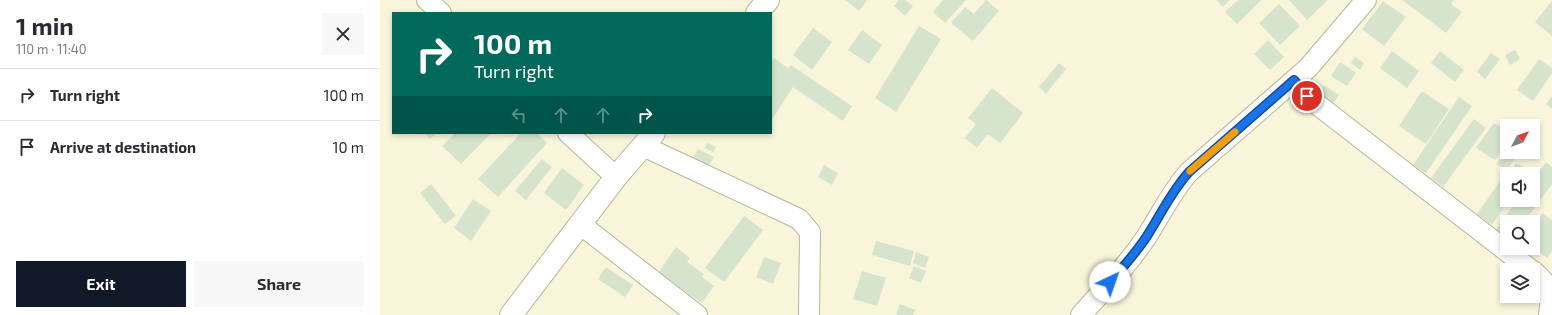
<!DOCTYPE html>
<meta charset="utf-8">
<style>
:root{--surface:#fff;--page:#f7f7f7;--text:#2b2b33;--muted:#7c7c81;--line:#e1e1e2;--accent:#111827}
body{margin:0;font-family:"Exo 2",sans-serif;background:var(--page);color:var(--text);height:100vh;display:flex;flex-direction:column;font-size:15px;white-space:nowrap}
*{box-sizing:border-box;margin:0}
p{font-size:13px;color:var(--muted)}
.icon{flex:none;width:22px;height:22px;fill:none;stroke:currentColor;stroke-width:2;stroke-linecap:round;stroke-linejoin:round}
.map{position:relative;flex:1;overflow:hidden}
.details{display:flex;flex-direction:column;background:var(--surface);width:380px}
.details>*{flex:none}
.hud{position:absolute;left:12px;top:12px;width:380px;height:122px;border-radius:0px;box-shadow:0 2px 6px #0003;background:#00695c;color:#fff;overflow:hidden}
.needle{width:26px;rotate:49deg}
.fabs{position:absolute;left:1120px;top:119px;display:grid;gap:8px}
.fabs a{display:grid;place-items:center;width:40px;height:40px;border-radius:0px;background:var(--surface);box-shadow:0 2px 6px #0003;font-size:20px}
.pin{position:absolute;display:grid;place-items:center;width:34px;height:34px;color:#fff;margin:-17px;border:2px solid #fff;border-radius:50%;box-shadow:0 1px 4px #0007}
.me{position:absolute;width:44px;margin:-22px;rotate:42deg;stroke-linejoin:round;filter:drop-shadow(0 0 3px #0008)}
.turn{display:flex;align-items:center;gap:14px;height:84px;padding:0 16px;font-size:18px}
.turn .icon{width:52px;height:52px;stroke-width:2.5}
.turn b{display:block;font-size:28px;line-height:34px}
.lanes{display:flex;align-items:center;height:38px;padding:0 16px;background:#0003;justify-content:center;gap:20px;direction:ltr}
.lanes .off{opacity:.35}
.round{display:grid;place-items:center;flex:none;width:42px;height:42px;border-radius:0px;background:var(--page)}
.summary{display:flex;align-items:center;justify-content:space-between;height:68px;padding:0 16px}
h1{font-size:24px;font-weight:700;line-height:30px}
.button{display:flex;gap:8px;margin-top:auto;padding:8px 16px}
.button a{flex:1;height:46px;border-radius:0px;background:var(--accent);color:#fff;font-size:16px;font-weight:700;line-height:46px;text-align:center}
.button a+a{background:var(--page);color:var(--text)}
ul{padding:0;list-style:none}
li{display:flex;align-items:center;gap:12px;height:52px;padding:0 16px;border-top:1px solid var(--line)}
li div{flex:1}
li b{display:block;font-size:15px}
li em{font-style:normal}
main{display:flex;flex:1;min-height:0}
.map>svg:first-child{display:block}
.building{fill:#d6e4cd}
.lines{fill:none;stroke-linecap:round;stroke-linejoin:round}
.street-casing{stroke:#b7b49b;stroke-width:22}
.secondary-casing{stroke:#b7b49b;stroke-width:24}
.street{stroke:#fff;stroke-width:20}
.secondary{stroke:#fff;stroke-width:22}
.route-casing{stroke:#114b97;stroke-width:10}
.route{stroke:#1a73e8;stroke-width:7}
.slow{stroke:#f59e0b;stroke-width:7}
</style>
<main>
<section class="details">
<div class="summary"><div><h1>1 min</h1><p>110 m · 11:40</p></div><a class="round"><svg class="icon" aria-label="close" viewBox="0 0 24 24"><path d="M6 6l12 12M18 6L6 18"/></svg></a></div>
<ul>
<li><svg class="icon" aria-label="right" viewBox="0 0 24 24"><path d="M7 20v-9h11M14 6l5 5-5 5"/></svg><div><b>Turn right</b></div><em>100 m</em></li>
<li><svg class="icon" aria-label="arrive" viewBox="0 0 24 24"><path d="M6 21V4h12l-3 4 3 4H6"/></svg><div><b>Arrive at destination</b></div><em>10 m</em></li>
</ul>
<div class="button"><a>Exit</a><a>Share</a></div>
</section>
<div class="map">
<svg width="1172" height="315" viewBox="0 0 1172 315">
<rect width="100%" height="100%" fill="#f8f5db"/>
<path class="building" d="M465,0H487L479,11Z
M519,0H525L533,6L525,16L514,6Z
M563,0H586L565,23L553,12Z
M606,0L619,11L593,41L571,23L585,7L594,14Z
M836,0H850L843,7Z
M858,0H881L857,24L845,12Z
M909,0H948L927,20Z
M1022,0H1074L1071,4L1082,12L1066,33Z
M1003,1L1026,17L1004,46L982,29Z
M1172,1V36L1155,22Z
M899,4L920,26L900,45L879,23Z
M539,26L561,39L516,112L495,98Z
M433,28L452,42L432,70L413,55Z
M482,30L502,45L489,64L468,50Z
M888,40L904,57L890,70L874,54Z
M1135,50L1140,59L1130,65L1125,55Z
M1012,51L1039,71L1027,88L1000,68Z
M1060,51L1084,70L1075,82L1051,63Z
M1111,53L1120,59L1105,79L1097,72Z
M975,57L984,63L980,70L971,63Z
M394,58L408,68L411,65L472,106L463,121L413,87L391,121V62Z
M1159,59L1172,68V73L1153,101L1137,90Z
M960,62L976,73L967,86L951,76Z
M679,63L686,69L666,94L659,87Z
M944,85L959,95L952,105L937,96Z
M612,88L643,113L620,143L608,134L597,148L585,138L596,124L588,118Z
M1042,91L1069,109L1046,144L1019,126Z
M1172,96V109L1166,104Z
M1079,97L1092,106L1046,173L1033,165Z
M1094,119L1106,128L1063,187L1051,178Z
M1114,123L1127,131V142L1115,160L1096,148Z
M44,133H57L50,139Z
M75,133H111L81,164L62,146Z
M141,133H157L167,143L118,197L98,179Z
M327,143L336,147L333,152L325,148Z
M318,149L334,157L327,169L312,160Z
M1127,149V152H1140L1126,171L1116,164Z
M162,159L172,167L146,200L135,191Z
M1166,162L1172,167V184L1144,222H1127V240L1115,231L1137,200H1153V179Z
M1135,163L1143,166L1141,173L1133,170Z
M444,165L458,173L452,185L438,177Z
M182,168L204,185L186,210L164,193Z
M1125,174L1127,175V200H1129L1112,225L1097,214Z
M51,184L76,216L65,224L40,193Z
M93,199L111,211L91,241L74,228Z
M1162,213L1172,220V251L1167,258L1153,248V226Z
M364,216L383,230L344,282L325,268Z
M496,241L534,251L530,266L492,255Z
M296,247L310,258L307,262L324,274L322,277L334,286L322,303L278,273Z
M536,252L549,257L545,268L533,263Z
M384,257L401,263L393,284L376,277Z
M534,266L546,271L541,283L529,278Z
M226,267L253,285L245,297L218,279Z
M482,271L506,278L497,306L473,299Z
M520,304L535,310L533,315H516Z"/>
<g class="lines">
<defs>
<path id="street" d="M47,0L61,13
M914,80L921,90L934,102L1151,270
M188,133L236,177
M263,146L419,219L430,232L429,315
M200,224L317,315
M1153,271C1171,286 1172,293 1169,315
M701,315C724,289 748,265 767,236C781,214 792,191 809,172L928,68L986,0"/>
<path id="secondary" d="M377,13L388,0
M131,315L236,177L274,133"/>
</defs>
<use href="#street" class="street-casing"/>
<use href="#secondary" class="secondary-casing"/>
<use href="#street" class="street"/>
<use href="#secondary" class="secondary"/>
</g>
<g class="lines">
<defs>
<path id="route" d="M730,282C743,267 756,253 767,236C781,214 791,192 809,172L914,80L927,96"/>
</defs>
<use href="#route" class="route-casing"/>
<use href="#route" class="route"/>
<path class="slow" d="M810,171L855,132"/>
</g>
</svg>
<div class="fabs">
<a><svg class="needle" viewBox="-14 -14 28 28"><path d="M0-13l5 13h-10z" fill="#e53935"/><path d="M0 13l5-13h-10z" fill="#7c7c81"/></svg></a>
<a><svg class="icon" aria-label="sound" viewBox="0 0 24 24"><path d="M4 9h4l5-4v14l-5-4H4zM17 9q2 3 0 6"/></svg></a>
<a><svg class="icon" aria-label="search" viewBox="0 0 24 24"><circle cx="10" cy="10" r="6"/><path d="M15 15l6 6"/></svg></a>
<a><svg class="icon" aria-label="layers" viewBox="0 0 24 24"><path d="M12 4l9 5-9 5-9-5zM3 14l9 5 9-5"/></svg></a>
</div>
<div class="pin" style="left:927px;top:96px;background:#d93025"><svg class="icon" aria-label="arrive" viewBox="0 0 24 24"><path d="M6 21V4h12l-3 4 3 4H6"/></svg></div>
<svg class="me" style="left:730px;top:282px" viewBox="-20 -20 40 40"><circle r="19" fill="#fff"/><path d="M0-13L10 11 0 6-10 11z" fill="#1a73e8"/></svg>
<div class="hud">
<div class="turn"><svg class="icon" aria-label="right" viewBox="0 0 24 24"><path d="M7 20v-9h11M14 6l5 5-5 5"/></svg><div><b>100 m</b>Turn right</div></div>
<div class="lanes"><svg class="icon off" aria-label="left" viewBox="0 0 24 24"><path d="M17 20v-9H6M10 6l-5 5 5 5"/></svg><svg class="icon off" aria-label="ahead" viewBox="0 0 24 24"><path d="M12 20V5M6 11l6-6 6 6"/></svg><svg class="icon off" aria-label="ahead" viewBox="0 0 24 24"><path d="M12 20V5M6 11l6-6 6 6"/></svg><svg class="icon" aria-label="right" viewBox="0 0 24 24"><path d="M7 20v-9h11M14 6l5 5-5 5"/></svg></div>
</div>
</div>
</main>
